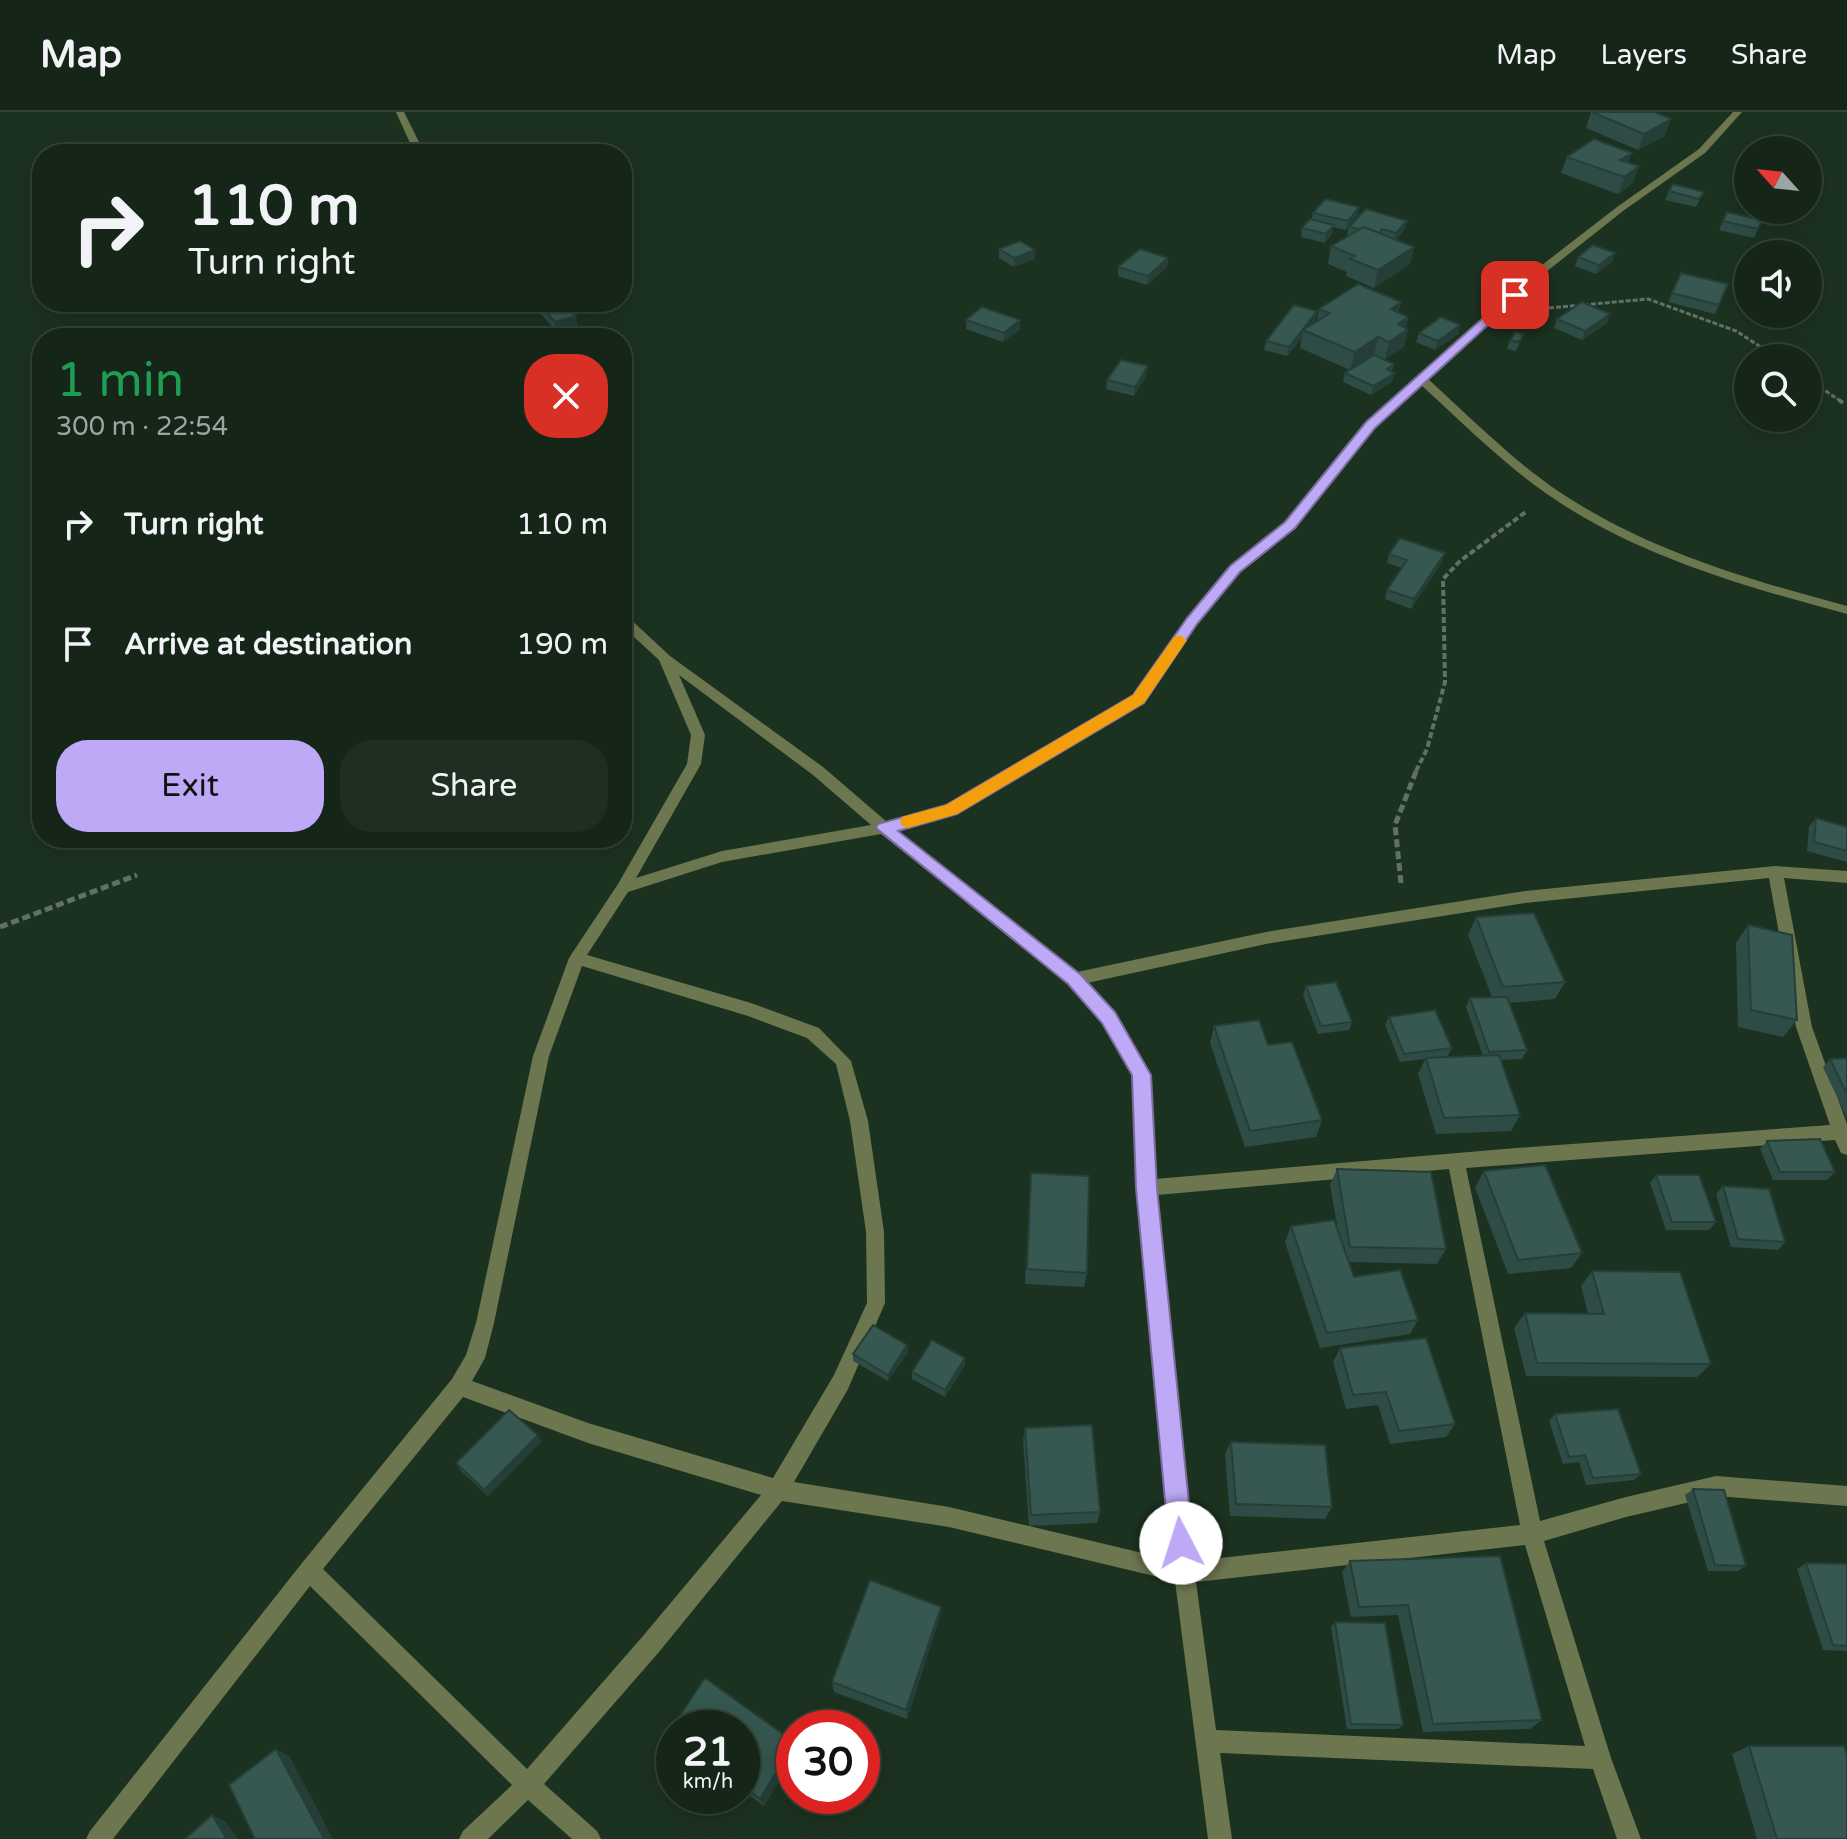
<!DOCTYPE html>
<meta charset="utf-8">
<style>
:root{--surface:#152618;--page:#1e2e21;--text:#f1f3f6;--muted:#9da5a2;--line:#344337;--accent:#bda9f5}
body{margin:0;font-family:"Varela Round",sans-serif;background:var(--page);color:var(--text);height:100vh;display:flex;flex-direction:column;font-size:30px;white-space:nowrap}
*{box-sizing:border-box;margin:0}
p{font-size:26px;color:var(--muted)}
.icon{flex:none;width:44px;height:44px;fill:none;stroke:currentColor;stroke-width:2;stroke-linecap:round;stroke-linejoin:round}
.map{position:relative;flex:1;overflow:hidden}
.details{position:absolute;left:32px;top:216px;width:600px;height:520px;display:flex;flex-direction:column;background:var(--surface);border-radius:32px;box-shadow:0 4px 20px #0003,0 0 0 2px var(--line)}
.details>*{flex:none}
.top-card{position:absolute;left:32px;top:32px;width:600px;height:168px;border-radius:32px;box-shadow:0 4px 20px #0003,0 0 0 2px var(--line);background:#152618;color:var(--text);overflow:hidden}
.needle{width:52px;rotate:297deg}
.tools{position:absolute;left:1734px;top:24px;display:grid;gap:16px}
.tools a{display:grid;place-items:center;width:88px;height:88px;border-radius:50%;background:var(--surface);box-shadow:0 4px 20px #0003,0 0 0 2px var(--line);font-size:40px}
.speed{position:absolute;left:656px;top:1598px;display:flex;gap:16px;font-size:40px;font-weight:700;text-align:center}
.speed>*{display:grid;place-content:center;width:104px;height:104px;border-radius:50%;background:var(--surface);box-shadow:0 4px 20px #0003,0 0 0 2px var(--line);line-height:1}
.speed small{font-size:20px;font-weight:400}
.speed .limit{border:12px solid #d22;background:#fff;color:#111}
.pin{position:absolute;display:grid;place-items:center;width:68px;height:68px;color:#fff;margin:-34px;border-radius:16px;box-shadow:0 4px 12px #0006}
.me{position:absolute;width:88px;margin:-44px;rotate:355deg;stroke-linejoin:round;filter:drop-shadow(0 0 6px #0008)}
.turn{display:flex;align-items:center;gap:28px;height:168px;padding:0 24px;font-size:36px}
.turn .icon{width:104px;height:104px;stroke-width:2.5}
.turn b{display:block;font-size:56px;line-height:68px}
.round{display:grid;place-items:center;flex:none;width:84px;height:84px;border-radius:32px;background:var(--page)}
.summary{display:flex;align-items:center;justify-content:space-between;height:136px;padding:0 24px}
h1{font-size:48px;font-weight:600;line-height:60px;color:#1e9e55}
.cta{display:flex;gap:16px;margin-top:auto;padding:16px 24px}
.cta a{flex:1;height:92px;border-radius:32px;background:var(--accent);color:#111;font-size:32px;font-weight:600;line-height:92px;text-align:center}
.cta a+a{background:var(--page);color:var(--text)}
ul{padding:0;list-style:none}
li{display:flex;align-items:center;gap:24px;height:120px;padding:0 24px}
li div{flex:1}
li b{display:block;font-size:30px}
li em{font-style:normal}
header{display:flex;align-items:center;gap:48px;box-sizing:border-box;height:112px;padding:0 40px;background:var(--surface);border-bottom:2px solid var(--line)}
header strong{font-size:38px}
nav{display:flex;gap:44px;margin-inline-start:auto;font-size:28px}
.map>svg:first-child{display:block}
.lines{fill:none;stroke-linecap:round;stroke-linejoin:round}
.path-far2{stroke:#607263;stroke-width:3;stroke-dasharray:5 2;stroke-linecap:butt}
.path-far1{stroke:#607263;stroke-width:4;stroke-dasharray:6 3;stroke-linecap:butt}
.path{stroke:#607263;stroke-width:5;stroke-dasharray:8 4;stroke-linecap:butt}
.minor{fill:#6c764f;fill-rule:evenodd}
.wall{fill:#2e4c45}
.shaded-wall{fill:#263e38}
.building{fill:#365850;stroke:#263e38;stroke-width:2}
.route{fill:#bda9f5;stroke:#7b6e9f;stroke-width:2}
.slow{fill:#f59e0b}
</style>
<header>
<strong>Map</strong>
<nav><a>Map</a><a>Layers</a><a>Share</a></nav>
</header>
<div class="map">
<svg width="1847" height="1727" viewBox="0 0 1847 1727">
<rect width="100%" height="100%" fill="#1c3220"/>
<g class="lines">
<path class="path-far2" d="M1549,196L1648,187L1736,219L1778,246
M1808,267L1842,290"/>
<path class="path-far1" d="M1839,288L1843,291
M1416,659L1427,637L1445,570L1443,467L1460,449L1527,399"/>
<path class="path" d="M1401,771L1395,713L1417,657
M0,815L137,763"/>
<path class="minor" d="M396,0H404L425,42H415Z
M1733,0H1742L1705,41L1623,99L1541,164L1428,267C1470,305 1511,347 1558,379C1646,438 1746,467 1847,494V502C1743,474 1636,444 1547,382C1501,350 1462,310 1421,273L1375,315L1294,416L1239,460L1197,512L1143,590L957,702L897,718L1077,860L1266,820L1525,779L1775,754L1847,759V771L1784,766L1812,915L1847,1012V1043L1841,1041L1835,1028L1466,1056L1540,1409L1626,1385L1716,1364L1847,1374V1394L1716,1384L1626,1405L1544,1429L1611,1646L1641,1727H1617L1593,1657L1220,1641L1232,1727H1208L1175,1469L949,1415L782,1389L659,1540L544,1672L597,1719L601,1727H572L528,1688L488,1727H459L463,1719L512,1673L310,1474L113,1727H86L90,1719L302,1451L452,1267L466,1243L476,1211L533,944L569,846L618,772L687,652L691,623L659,548L622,514V503L627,504L670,544L823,655L887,710L947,694L1133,584L1187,506L1231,454L1286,410L1367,311L1533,160L1617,95L1699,37ZM679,563L813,663L871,713L722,739L636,766L701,652L705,623ZM881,722L1068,871L1103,910L1133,963L1138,1076L1172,1448L949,1395L794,1370L848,1277L885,1191L884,1120L868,1009L851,949L819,916L751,891L587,843L628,780L722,750ZM1769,766L1796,915L1830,1013L1516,1036L1155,1067L1149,963L1115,900L1087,871L1266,832L1525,791ZM582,854L748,904L807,926L836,952L850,1009L866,1120L867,1191L834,1263L773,1366L588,1311L472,1269L485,1246L494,1211L549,944ZM1449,1057L1520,1413L1193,1449L1157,1083ZM463,1285L588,1331L761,1383L643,1524L527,1657L323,1457ZM1525,1433L1585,1634L1216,1618L1196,1470Z"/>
</g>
<path class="wall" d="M1591,0L1665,24L1638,38L1586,16Z
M1632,41L1628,51L1633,71L1618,82L1561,61L1567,45Z
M1669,79L1704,80L1696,95L1665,88Z
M1359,95L1357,104L1346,118L1333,115L1332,122L1325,131L1301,125L1302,116L1312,107L1313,101Z
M1776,98H1801L1796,109L1774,105Z
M1727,100L1762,108L1754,126L1719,118Z
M1407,109L1405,117L1396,128L1414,135L1410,152L1374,176L1346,164L1347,160L1328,152L1331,134L1349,124L1347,123L1349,115Z
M999,137L1035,138V147L1014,155L999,146Z
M1615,141L1612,150L1596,162L1575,154L1578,145Z
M1168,146L1167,155L1147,173L1118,164V155Z
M1681,161L1728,172L1715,202L1668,190Z
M1401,190L1398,200L1408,205L1406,216L1408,217L1404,235L1385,247L1394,252L1392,259L1395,261L1392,270L1371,283L1343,270L1345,261L1350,258L1300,236L1302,226L1287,244L1264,238L1266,229L1316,208L1312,212L1317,209L1319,197Z
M539,193L578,213L556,219L541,202Z
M1557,207L1607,211L1582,228L1554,216Z
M966,208L1020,217L1003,230L966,217Z
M1460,213L1458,222L1435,238L1416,230L1419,221Z
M1524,222L1516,239L1507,237L1510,228Z
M1146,264L1134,284L1106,277L1107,268Z
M1389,442L1442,450L1411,497L1385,487L1387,478L1402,456L1387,451Z
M1816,706L1847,715V750L1807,739L1809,715Z
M1476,805L1565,870L1555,887L1509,891L1527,938L1522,947L1501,948L1520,1003L1511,1019L1436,1022L1418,962L1425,947L1400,950L1385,913L1389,905L1452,936L1448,944L1441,945L1483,944L1466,895L1470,886L1492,885L1468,823Z
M1748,813L1797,908L1783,925L1738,915L1736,831Z
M1306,874L1352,910L1349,918L1318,922L1303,883Z
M1214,914L1268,933L1322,1008L1316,1025L1245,1035L1210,931Z
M1847,946V1006L1823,955L1830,947Z
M1767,1029L1835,1060L1827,1068H1773L1760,1037Z
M1337,1057L1446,1137L1437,1152L1349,1150L1354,1165L1418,1208L1410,1222L1320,1236L1285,1130L1291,1114L1338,1118L1330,1073Z
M1484,1059L1582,1141L1571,1156L1508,1162L1475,1075Z
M1031,1061L1087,1161L1084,1175L1025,1172Z
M1656,1063L1716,1110L1709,1118H1666L1650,1071Z
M1723,1074L1785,1130L1778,1138L1731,1135L1716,1082Z
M1592,1159L1711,1252L1697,1265L1526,1264L1514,1216L1525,1201L1588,1202L1581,1174Z
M907,1233L908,1240L888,1269L853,1249V1242Z
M1340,1236L1455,1312L1446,1325L1390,1332L1378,1293L1346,1297L1333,1250Z
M965,1253L945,1285L912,1267V1260Z
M1555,1302L1641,1362L1634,1368L1586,1373L1579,1350L1563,1352L1549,1309Z
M1025,1316L1100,1400L1097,1411L1029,1414L1023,1329Z
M541,1330L488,1384L460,1358L456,1351Z
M1231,1330L1332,1395L1325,1407L1230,1404L1225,1342Z
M1693,1377L1746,1454L1738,1459H1708L1685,1383Z
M1500,1444L1542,1608L1530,1617L1423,1620L1398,1503L1351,1505L1342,1460L1350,1449Z
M1806,1451L1847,1452V1539L1823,1538L1797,1457Z
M941,1495L940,1505L907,1607L834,1580L832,1570Z
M1335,1510L1403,1613L1398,1617H1347L1331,1515Z
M705,1566L794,1630V1644L764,1694L742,1678V1616H674V1627L669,1620Z
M1749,1634L1847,1727H1757L1732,1642Z"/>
<path class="shaded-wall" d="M1671,7L1665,24L1638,38L1644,22Z
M1632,41L1626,57L1620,48Z
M1639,54L1633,71L1618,82L1624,65Z
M1359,95L1357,104L1346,118L1348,109Z
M1407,109L1405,117L1394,129L1396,121Z
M1334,113L1332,122L1325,131L1326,122Z
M1414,135L1410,152L1374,176L1378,158Z
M1035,138V147L1014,155V146Z
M1615,141L1612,150L1596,162L1599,153Z
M1168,146L1167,155L1147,173L1148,164Z
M1401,190L1396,208L1391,197Z
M1317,199L1316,208L1307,219L1303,218L1302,226L1287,244L1289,235Z
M1610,202L1607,211L1582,228L1585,219Z
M576,204L578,213L556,219L555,210Z
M1408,205L1405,219L1408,217L1404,235L1385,247L1389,230L1398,212Z
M1020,208V217L1003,230L1004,221Z
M1460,213L1458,222L1435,238L1438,229Z
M1378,225L1374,243L1350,258L1355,240Z
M1148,254L1146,264L1134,284L1135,275Z
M1395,261L1392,270L1371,283L1373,274Z
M1445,441L1442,450L1411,497L1414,487Z
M907,1233L908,1240L888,1269V1263Z
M965,1246V1253L945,1285V1278Z
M538,1323L541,1330L488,1384L484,1378Z
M941,1495L940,1505L907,1607L906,1598Z
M794,1632V1644L764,1694L760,1687Z
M276,1637L290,1645L333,1727H324Z
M212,1703L226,1710L238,1727H227Z"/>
<path class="building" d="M1592,0H1654L1671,7L1644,22Z
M1594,27L1632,41L1620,48L1639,54L1624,65L1567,45Z
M1673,72L1704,80L1699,87L1669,79Z
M1325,87L1359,95L1348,109L1313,101Z
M1366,97L1407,109L1396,121L1382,117L1379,121L1364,115L1359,117L1349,115Z
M1727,100L1762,108L1758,117L1723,109Z
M1310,107L1334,113L1326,122L1302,116Z
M1364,115L1414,135L1378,158L1350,147L1355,144L1331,134Z
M1020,129L1035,138L1014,146L999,137Z
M1593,133L1615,141L1599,153L1578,145Z
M1140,137L1168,146L1148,164L1118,155Z
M1681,161L1728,172L1719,193L1672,181Z
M1358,172L1401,190L1391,197L1408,205L1398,212L1408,217L1389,230L1378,225L1355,240L1303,218L1330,201L1319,197Z
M548,190H564L576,204L555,210L539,193Z
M1582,190L1610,202L1585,219L1557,207Z
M1294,193L1317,199L1289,235L1266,229Z
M982,195L1020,208L1004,221L966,208Z
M1441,205L1460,213L1438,229L1419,221Z
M1515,220L1524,222L1519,230L1510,228Z
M1374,243L1394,252L1387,257L1395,261L1373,274L1345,261Z
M1121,248L1148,254L1135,275L1107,268Z
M1400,426L1445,441L1414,487L1387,478L1407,448L1389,442Z
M1816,706L1847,715V739L1814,730Z
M1534,801L1565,870L1503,875L1476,805Z
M1748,813L1792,823L1797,908L1751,898Z
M1336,870L1352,910L1321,914L1306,874Z
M1507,885L1527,938L1489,940L1470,886Z
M1435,898L1452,936L1404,942L1389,905Z
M1259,908L1268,933L1292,930L1322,1008L1250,1019L1214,914Z
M1499,943L1520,1003L1444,1006L1426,946Z
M1847,946V982L1830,947Z
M1820,1027L1835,1060H1780L1767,1029Z
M1545,1053L1582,1141L1518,1148L1484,1059Z
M1337,1057L1431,1060L1446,1137L1350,1135Z
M1031,1061L1089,1064L1087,1161L1027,1157Z
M1656,1063H1699L1716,1110H1672Z
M1723,1074L1769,1077L1785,1130L1738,1127Z
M1334,1108L1354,1165L1400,1158L1418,1208L1327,1221L1291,1114Z
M1592,1159L1680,1160L1711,1252L1537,1251L1525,1201L1604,1202Z
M873,1213L907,1233L888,1263L853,1242Z
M1426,1226L1455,1312L1399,1319L1386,1280L1353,1283L1340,1236Z
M932,1228L965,1246L945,1278L912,1260Z
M1618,1297L1641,1362L1593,1366L1585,1343L1569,1345L1555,1302Z
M509,1298L538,1323L484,1378L456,1351Z
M1092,1313L1100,1400L1031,1403L1025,1316Z
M1231,1330L1325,1333L1332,1395L1236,1392Z
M1693,1377L1724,1378L1746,1454L1715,1453Z
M1500,1444L1542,1608L1433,1612L1408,1493L1359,1495L1350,1449Z
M1806,1451L1847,1452V1534L1833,1533Z
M870,1468L941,1495L906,1598L832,1570Z
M1335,1510L1385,1511L1403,1613L1351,1612Z
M705,1566L794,1630L760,1687L742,1673V1616H674V1623L669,1620Z
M1749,1634H1844L1847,1643V1727H1777Z
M276,1637L324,1727H255L229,1673Z
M212,1703L227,1727H185Z"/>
<path class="route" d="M1511,181L1521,183L1375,316L1295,416L1240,460L1197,512L1144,591L957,702L898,719L1080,862L1115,900L1151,963L1157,1076L1193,1431L1189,1440L1181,1443L1172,1440L1169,1431L1136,1076L1132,963L1102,911L1068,872L876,716L878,712L946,693L1133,583L1187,506L1230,454L1285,410L1366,310Z"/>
<path class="slow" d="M1180,523L1187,528L1144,591L957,702L908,716L902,714L900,710L902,705L946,693L1133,583L1174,525Z"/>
</svg>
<div class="tools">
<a><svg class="needle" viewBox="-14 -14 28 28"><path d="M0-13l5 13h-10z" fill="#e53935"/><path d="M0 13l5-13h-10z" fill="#9da5a2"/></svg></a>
<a><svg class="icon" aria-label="sound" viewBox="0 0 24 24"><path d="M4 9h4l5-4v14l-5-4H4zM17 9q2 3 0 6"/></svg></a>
<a><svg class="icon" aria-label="search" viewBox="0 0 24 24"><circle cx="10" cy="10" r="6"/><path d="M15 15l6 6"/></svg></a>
</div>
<div class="speed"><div>21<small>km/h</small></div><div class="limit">30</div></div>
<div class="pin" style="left:1515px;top:183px;background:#d93025"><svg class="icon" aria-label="arrive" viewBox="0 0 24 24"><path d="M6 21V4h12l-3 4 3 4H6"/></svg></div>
<svg class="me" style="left:1181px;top:1431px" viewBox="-20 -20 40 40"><circle r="19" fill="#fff"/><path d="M0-13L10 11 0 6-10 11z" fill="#bda9f5"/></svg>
<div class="top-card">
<div class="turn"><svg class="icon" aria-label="right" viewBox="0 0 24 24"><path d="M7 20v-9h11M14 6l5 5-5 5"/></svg><div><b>110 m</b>Turn right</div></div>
</div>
<section class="details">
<div class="summary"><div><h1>1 min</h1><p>300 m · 22:54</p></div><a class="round" style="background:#d93025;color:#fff"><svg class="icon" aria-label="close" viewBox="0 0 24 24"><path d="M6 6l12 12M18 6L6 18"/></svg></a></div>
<ul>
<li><svg class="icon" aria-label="right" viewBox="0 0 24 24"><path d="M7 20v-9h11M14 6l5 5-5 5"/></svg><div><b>Turn right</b></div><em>110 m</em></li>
<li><svg class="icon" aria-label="arrive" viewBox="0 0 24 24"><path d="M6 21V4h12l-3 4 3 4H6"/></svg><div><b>Arrive at destination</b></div><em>190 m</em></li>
</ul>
<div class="cta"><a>Exit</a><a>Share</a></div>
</section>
</div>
